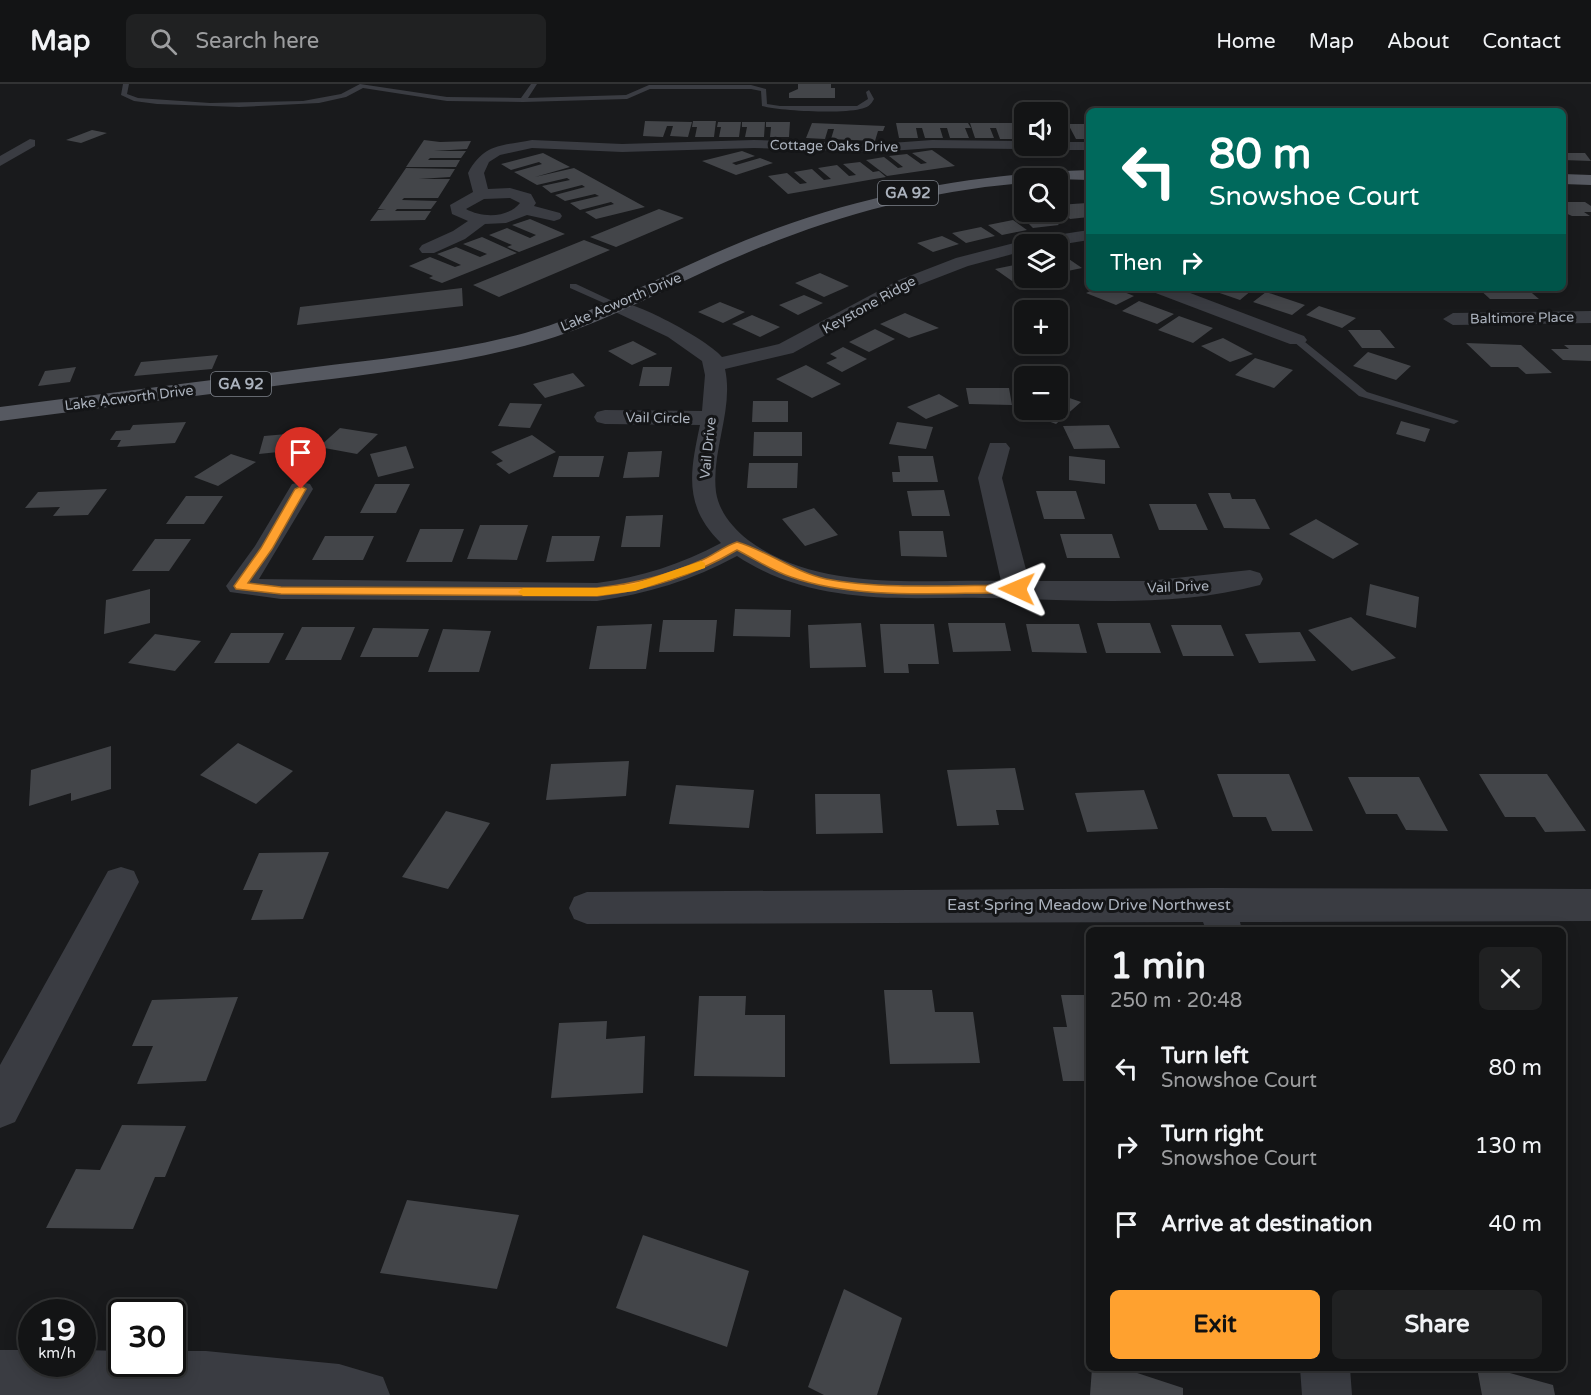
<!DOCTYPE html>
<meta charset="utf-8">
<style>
:root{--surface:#131415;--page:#202122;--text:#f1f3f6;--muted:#9d9ea0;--line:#323334;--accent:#ffa12f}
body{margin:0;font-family:"Varela Round",sans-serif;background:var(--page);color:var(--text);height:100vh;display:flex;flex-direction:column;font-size:22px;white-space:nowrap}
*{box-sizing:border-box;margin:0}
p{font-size:20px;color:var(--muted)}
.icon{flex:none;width:33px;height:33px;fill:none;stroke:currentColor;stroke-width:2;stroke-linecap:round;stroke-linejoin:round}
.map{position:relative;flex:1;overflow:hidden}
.side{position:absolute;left:1086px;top:843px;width:480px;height:444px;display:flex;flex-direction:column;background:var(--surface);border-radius:9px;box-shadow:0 3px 15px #0003,0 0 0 2px var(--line)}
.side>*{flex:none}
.banner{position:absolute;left:1086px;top:24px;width:480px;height:183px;border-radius:9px;box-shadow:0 3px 15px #0003,0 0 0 2px var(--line);background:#00695c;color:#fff;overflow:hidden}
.buttons{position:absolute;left:1014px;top:18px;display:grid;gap:12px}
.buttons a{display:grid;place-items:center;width:54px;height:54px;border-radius:9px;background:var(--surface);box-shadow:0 3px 15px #0003,0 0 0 2px var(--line);font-size:30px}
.speed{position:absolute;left:18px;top:1215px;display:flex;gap:12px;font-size:30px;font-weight:700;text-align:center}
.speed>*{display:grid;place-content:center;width:78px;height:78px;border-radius:50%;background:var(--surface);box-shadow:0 3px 15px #0003,0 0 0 2px var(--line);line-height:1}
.speed small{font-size:15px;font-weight:400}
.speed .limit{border:3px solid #111;border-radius:9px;background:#fff;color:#111}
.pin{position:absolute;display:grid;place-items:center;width:51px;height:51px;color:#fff;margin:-62px -26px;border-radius:50% 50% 50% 0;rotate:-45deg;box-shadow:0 0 6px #0007}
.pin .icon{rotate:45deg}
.me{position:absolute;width:66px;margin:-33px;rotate:271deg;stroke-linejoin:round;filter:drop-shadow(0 0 4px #0008)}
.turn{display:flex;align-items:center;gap:21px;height:126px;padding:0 24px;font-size:27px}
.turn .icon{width:78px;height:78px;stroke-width:2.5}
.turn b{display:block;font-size:42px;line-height:51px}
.then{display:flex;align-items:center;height:57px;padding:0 24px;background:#0003;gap:12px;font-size:22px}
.round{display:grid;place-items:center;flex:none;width:63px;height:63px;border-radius:9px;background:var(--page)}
.head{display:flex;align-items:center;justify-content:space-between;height:102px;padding:0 24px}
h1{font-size:36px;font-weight:700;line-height:45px}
.action{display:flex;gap:12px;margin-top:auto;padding:12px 24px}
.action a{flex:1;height:69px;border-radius:9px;background:var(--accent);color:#111;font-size:24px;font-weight:700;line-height:69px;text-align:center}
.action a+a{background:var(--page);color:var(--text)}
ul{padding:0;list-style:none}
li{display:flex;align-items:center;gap:18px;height:78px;padding:0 24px}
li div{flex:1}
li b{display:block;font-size:22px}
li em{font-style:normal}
header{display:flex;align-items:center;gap:36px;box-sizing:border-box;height:84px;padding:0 30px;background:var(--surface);border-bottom:2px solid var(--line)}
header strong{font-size:28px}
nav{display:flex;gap:33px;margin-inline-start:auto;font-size:21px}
.search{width:420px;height:54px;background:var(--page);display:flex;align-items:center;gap:15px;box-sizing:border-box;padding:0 21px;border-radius:9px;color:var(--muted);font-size:22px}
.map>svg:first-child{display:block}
.building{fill:#434549}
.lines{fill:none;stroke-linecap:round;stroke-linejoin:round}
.service{fill:#3a3c42;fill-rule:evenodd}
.minor{fill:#3a3c42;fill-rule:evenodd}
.primary{fill:#565961;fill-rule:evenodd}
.route{fill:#ffa12f;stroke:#a6691f;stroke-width:1.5}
.slow{fill:#f59e0b}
.labels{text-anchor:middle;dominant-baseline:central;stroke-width:6;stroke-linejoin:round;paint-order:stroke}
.far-street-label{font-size:14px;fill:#abb2bd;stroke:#141517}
.shield{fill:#141517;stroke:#7e838b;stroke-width:1.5}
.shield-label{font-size:15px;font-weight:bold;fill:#abb2bd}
.street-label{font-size:16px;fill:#abb2bd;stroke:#141517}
</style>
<header>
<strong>Map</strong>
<div class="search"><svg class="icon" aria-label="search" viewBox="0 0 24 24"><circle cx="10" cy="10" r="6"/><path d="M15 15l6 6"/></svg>Search here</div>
<nav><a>Home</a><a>Map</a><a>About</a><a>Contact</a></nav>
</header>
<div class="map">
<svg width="1591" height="1311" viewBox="0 0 1591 1311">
<rect width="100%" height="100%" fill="#191a1c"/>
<path class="building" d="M798,0H831V4H835V14H789V9L798,5Z
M645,37L692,38L688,53L670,52L673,42H667L663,53L643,52Z
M693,37H716L714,53H695L697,43H692Z
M718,38H741L739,53H719L721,43H717Z
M742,38H765L764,53H745L747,43H742Z
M766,38H790L789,53H770L771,43H766Z
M812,39L885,42L883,47H878L875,57L831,55L834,45H828L825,55L806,54Z
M896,39H968L971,44H965L969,54H950L947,44H940L943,54H925L922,44H916L918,54H899Z
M970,39H1024V52L1021,45H1015L1019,55H1000L996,44H990L994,54H975Z
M1058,40H1067L1070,45H1064L1070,55H1058Z
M1068,40H1089V55H1076Z
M92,46L107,49L81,59L66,56Z
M424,56L440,58L471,57L467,65L434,67H466L461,74H430L428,76H460L456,83H406Z
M932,66L955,82L887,92L866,76L884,73L898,84L903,83L889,72L907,70L921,80L927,79L912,69Z
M742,67L755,72L732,79L736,81L760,74L773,79L736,91L702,77Z
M543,69L570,83L535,93L574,84L645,123L596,135L585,128L614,120L611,118L580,126L570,119L599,112L595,110L565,117L555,111L585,103L582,101L551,109L542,102L570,96L567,94L537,101L514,88L542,80L539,78L511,86L501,80Z
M1563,69H1585L1591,77L1563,76Z
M860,78L873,88L879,87L886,93L788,110L768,92L787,89L800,100L807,99L794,88L812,85L824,96L831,95L818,84L837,81L849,92L856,91L843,80Z
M406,84L455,85L450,93L419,95H450L438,114H404L402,116L437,117L431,125H397L395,127H431L425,136L370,137L378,126H386L378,125Z
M1563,118H1585L1591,122V128H1584L1590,132H1572L1563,128Z
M1087,119L1089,133L1070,135L1058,121Z
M659,125L684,134L616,163L590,153Z
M1049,132L1059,141L1033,144L1023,134Z
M530,135L565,150L519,168L507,163L512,161L489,151L507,144L530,154L536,151L512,141Z
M1013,136L1027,146L1002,151L988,141Z
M981,143L995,152L966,159L952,149Z
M942,152L959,160L933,168L917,159Z
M482,153L517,169L442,199L429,194L433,192L409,182L430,173L455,183L461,181L437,170L456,163L480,173L487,170L463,160Z
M584,156L610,166L499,213L473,201Z
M1063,171L1082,184L1058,189V172Z
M1024,179V194L1012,197L995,185Z
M820,189L849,202L824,213L795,199Z
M462,204L463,222L297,241L300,223Z
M1097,204H1114L1134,212L1116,221L1086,209Z
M1210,204H1244L1252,206L1240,216L1208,205Z
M1393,204H1463L1466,207L1397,208Z
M1478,204H1526L1539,215H1490Z
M1266,208L1305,221L1292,231L1253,218Z
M804,211L823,219L798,231L779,221Z
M1139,217L1174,230L1157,240L1122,227Z
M720,218L745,228L723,239L698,228Z
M1319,222L1356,234L1342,244L1306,231Z
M905,229L939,244L909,254L880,240Z
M752,231L780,243L760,253L732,240Z
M1179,232L1213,244L1193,259L1158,246Z
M875,245L895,255L869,268L849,258Z
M1348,246H1380L1395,264H1362Z
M1223,254L1253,270L1230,278L1201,262Z
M633,257L657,270L632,281L608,267Z
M1466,259L1521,261L1552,289L1526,290L1518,283H1491Z
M1564,261H1591V277L1563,276L1551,265H1569Z
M843,263L867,275L842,288L826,279L837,274L830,270Z
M1368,268L1411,282L1396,296L1353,282Z
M218,271L212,285L134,292L141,278Z
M1255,274L1293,286L1274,304L1235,291Z
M806,281L841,300L812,314L776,295Z
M76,283L70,298L38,302L45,287Z
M643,283H672L669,302H639Z
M573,289L585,302L545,314L533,300Z
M966,304H1009L1012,321L969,320Z
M939,310L959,322L926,335L907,323Z
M1058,310L1081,318L1056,340L1018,326L1024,321V326H1058Z
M753,317H788V338H752Z
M510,319L542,320L530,344L498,342Z
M1401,337L1430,345L1425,358L1396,350Z
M186,338L175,359L117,363L121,356H110L116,347L130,346L133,341Z
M897,338L933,343L926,365L889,360Z
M1109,341L1120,364L1074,365L1063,342Z
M340,344L378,350L357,370L319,363Z
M311,348L307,365L259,370L264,352Z
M754,348H802V372H753Z
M532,351L556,368L509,390L496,380L503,377L491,368Z
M406,362L414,384L378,393L370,370Z
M662,367L659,393L623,394L628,368Z
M231,370L256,378L218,402L194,393Z
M559,372H604L599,393H553Z
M898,372H933L938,398H893L892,388H900Z
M1069,372L1105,376V400L1069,396Z
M749,379H798L797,404H747Z
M375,400H410L396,429H360Z
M107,405L88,431L53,432L60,423L25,424L38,408Z
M944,406L950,432H912L907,407Z
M1036,407H1076L1085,435H1044Z
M1208,409H1230L1232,415H1255L1270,445L1224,444Z
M186,412H223L204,440H166Z
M1149,420H1196L1208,446H1159Z
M814,424L838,451L805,462L782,435Z
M663,431L660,463H621L626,432Z
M1316,435L1359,460L1333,475L1289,450Z
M480,441H528L517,476L467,475Z
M420,445H464L452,478H406Z
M899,447H943L947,473L901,472Z
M1060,450H1112L1120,474H1067Z
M325,452H374L363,476H312Z
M552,452H600L594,477L546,478Z
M155,455H191L169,487H132Z
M1370,500L1419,513L1416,544L1366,531Z
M150,505V539L104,550L106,516Z
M735,525L791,526L790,553L733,552Z
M1351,533L1396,574L1352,587L1308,546Z
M663,536H717L714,568H659Z
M861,539L866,583L810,584L808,541Z
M948,539H1005L1011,567L953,568Z
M1097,539H1150L1161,569H1106Z
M652,540L646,585H589L597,542Z
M880,540H934L939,580H908L909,589H884Z
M1026,540H1079L1087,569L1032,568Z
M1171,541H1221L1234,572H1183Z
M302,543H355L341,576H285Z
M373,544L429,545L418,573H360Z
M443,545L491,547L479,588H428Z
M1300,548L1316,577L1259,579L1245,550Z
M231,549H284L269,579H214Z
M155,550L201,557L175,587L128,579Z
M238,659L293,687L256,720L200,691Z
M111,662V705L71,717V709L29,722L31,686Z
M629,677L626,712L546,716L551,680Z
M1015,684L1024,726H996L999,741L957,742L947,686Z
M1217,690H1289L1313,747H1272L1266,733H1233Z
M1479,690H1547L1586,747L1545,748L1535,733H1505Z
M1348,693H1419L1448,747L1406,746L1397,730H1366Z
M676,701L754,706L749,744L669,740Z
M1144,706L1158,745L1087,748L1075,709Z
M815,710H880L883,749L816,750Z
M446,727L490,739L448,805L402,793Z
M329,768L303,835L251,836L263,806H243L259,769Z
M884,906H932L935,928H973L980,979L890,980Z
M1061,911H1089V997H1063L1053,943H1067Z
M699,912H746L745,931H785V993L694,992Z
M238,913L206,997L137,1000L153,962H132L152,916Z
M607,937L606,955L645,952L643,1009L551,1014L559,939Z
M122,1041L186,1042L165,1093H155L133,1145L46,1144L76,1085L100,1086Z
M1086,1082L1089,1083V1130H1087Z
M407,1116L519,1131L497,1205L380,1189Z
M643,1151L749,1187L727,1263L616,1224Z
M844,1205L902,1234L877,1311H824L808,1303Z
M1092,1284H1122L1183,1304V1311H1090Z
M1477,1284H1492L1553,1301L1555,1311H1482Z"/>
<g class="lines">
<path class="service" d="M123,0H129L127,10L138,14L210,19L303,17L341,10L360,0L447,13L521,14L531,0H537L528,14L626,11L649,1H751L766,5L767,20L780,22H857L868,15L866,8L869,6L874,15C871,21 867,24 860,25C841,30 781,27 762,22L761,7L751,5H650L627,15L523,18L447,17L363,4L346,13L319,19L239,23L157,20L134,17L121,11Z
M570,200H576L623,222L615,224L570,204Z
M1294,254H1300L1367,308L1459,337L1454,340L1359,312L1294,258Z"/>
<path class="minor" d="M30,55L35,56V62L0,82V72Z
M532,56L622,60L754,56L877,60L932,56L1024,57V62H1031L1024,65L932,64L877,68L754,64L622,68L532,64L500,71L489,78L484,89L488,105L510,104L531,110L536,119L534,122L560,129L562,132L560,135L554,137L527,131L506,139L485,140L465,155L434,169H422L419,165L422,161L453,147L468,137L452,130L450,121L473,108L468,89C484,59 502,62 532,56ZM510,114L520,119C508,134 482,134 466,125L484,115Z
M1058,58H1089V66H1048L1041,62H1058Z
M1089,146V156L1058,161L1024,160V167L968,182L911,204L793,269L725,285C734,325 711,367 716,408C719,428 733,444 748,456C820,509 918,495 1001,497L978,394L990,359H1006L1010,364L1002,394L1029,497H1148L1250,486L1260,489L1263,495L1260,501C1171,525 1074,515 983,514C935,513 886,517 838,509C802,504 767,492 737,472C693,496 646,510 597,517L281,515L230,508L226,502L255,462L292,400L301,398L310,400L313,405L259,495L597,499C641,493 682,480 721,459C683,422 690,388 700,341L605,340L597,338L594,333L597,328L605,326L702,327L705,291L702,277L668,253L611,226L608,222L611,218C630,213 709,257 722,273L779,260L899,196L956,174L1030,155Z
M1151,204H1177L1304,252L1307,256L1304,260H1290L1153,208Z
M1591,227V239L1453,241L1443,235L1453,229Z
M121,783L134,787L139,798L15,1038L0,1044V981L108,787Z
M1216,804L1591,805V837L1240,838L1242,846H1206L1203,838L587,840L574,835L569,824L574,813L587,808Z
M0,1266H32V1280H82V1266L122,1267V1280H172V1267H206L339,1280L383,1293L390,1311H0Z
M1300,1284H1350L1352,1311H1302Z"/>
<path class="primary" d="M1089,86V96L1024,94V99C926,107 833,132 742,171C675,199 612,236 542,257C465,279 386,288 306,298C204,311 102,324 0,337V323C103,310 205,297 308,284C381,275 454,268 525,249C596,229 660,192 727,164C843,114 963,90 1089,86Z
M1563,90L1591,91V101L1563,100Z"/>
</g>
<path class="route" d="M301,402L306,405L272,465L248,499L281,503L597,504C633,500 666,492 700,477C713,472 724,462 737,458C768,467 794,488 826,495C882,506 959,501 1017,501L1022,505L1017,509C945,508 859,517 791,493C772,487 755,475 737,466C693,492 648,506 597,512L281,510L236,505L234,502L261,464L295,405Z"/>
<path class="slow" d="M701,477L705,479V484L635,507L597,512H523L518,508L523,504H597L634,500Z"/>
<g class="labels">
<g class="far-street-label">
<text transform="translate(834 62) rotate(1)">Cottage Oaks Drive</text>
<text transform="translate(621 218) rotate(-23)">Lake Acworth Drive</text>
<text transform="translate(869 221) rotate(-29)">Keystone Ridge</text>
<text transform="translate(1522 234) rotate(-1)">Baltimore Place</text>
<text transform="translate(129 314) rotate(-7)">Lake Acworth Drive</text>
<text transform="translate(658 334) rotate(1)">Vail Circle</text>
<text transform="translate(708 364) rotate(-84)">Vail Drive</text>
<text transform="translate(1178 503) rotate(-2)">Vail Drive</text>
</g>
<g class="shield">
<rect x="878" y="97" width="60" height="24" rx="4.5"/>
<rect x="211" y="288" width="60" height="24" rx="4.5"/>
</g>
<g class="shield-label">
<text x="908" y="109">GA 92</text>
<text x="241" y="300">GA 92</text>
</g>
<g class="street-label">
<text x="1089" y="821">East Spring Meadow Drive Northwest</text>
</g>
</g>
</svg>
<div class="buttons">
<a><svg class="icon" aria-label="sound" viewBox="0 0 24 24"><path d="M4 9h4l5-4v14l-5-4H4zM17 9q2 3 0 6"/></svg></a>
<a><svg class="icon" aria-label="search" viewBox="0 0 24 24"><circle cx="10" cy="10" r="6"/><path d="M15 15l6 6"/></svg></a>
<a><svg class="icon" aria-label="layers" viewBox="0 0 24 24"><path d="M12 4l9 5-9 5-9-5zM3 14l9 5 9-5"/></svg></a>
<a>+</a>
<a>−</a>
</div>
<div class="speed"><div>19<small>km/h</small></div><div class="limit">30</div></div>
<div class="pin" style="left:301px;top:405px;background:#d93025"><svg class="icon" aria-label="arrive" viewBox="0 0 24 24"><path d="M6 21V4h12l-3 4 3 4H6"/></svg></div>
<svg class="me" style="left:1017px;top:505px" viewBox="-20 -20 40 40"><path d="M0-17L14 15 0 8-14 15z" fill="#ffa12f" stroke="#fff" stroke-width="4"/></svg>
<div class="banner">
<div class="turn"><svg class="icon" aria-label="left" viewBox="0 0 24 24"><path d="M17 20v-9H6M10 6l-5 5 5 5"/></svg><div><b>80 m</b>Snowshoe Court</div></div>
<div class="then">Then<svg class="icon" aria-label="right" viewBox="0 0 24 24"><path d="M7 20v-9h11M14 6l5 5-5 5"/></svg></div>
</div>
<section class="side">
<div class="head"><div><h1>1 min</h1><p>250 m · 20:48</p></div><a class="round"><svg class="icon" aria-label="close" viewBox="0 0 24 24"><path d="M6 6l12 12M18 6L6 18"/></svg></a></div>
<ul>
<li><svg class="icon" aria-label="left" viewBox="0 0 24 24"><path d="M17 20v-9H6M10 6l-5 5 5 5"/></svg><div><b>Turn left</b><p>Snowshoe Court</p></div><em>80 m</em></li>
<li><svg class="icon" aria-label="right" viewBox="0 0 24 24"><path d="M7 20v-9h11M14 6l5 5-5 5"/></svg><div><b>Turn right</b><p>Snowshoe Court</p></div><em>130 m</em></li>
<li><svg class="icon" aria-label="arrive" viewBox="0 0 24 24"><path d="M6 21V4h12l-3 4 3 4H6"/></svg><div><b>Arrive at destination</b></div><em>40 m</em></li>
</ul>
<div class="action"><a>Exit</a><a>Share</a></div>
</section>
</div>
